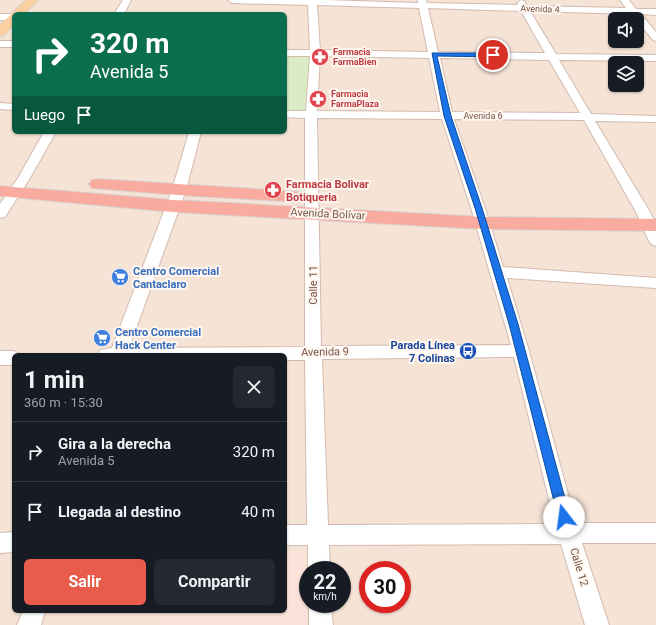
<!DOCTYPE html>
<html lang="es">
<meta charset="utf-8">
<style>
:root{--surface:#171b24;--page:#242831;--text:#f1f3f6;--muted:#9ea1a6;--line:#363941;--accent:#e95b4b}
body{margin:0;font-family:Roboto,sans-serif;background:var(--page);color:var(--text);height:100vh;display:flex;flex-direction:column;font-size:15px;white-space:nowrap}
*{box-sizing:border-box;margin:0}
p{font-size:13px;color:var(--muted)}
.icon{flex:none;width:22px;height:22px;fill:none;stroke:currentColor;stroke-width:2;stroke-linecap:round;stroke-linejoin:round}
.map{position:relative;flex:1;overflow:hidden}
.sheet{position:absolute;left:12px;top:353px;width:275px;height:260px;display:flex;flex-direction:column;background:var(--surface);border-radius:6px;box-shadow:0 1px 3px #0004}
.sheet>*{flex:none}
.guide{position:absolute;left:12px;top:12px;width:275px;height:122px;border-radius:6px;box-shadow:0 1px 3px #0004;background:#0b6e4f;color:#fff;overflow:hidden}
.controls{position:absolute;left:608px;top:12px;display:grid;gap:8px}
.controls a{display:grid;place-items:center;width:36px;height:36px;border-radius:6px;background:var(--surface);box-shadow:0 1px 3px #0004;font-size:20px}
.speed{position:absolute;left:299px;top:561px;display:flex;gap:8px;font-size:20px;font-weight:700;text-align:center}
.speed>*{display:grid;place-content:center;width:52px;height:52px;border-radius:50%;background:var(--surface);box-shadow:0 1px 3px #0004;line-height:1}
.speed small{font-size:10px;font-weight:400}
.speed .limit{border:6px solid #d22;background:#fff;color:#111}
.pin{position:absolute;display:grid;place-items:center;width:34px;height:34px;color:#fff;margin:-17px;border:2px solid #fff;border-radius:50%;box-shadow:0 1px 4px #0007}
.me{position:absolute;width:44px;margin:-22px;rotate:345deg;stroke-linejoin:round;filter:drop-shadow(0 0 3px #0008)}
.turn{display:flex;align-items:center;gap:14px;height:84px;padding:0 12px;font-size:18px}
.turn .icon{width:52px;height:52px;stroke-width:2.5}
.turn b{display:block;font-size:28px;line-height:34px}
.then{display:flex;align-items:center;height:38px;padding:0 12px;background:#0003;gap:8px;font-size:15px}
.round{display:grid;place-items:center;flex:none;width:42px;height:42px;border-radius:6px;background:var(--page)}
.summary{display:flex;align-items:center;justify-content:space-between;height:68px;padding:0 12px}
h1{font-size:24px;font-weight:700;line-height:30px}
.action{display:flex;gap:8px;margin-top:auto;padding:8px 12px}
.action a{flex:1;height:46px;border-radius:6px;background:var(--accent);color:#fff;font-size:16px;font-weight:700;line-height:46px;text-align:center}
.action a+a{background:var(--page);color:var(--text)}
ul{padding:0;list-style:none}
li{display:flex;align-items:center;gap:12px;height:60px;padding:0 12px;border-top:1px solid var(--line)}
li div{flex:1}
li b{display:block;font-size:15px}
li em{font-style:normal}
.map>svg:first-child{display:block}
.residential{fill:#f5e3d6;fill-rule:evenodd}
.commercial{fill:#fde2dc}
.green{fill:#d9ecc5}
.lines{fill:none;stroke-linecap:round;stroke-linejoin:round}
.minor-casing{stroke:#d2bbaf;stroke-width:2}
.major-casing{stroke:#d9d0cd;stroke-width:2}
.highway-casing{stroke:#d9d0cd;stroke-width:2}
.minor{fill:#fff;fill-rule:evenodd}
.major{fill:#fccfa0;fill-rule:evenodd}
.highway{fill:#f8ab9e;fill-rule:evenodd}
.route{fill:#1a73e8;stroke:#114b97}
.labels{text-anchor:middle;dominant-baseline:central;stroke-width:4;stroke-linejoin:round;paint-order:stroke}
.far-street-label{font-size:9px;fill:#78564b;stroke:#fff7ef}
.far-health-label{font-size:9px;font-weight:bold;fill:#be3a42;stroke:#fff7ef;text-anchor:start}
.health-label{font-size:11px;font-weight:bold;fill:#be3a42;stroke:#fff7ef;text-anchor:start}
.street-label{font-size:11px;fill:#78564b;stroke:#fff7ef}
.shop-label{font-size:11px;font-weight:bold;fill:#366cbe;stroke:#fff7ef;text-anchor:start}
.transit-label{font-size:11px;font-weight:bold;fill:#164399;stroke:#fff7ef;text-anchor:end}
</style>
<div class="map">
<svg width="656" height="625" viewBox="0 0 656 625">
<rect width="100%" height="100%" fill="#fdf2e8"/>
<path class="residential" d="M0,0H656V625H0ZM14,14H285V132H14ZM615,19H637V41H615ZM615,63H637V85H615ZM14,355H285V611H14ZM308,570H342V604H308ZM368,570H402V604H368Z"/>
<path class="commercial" d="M285,554H305L306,625H161L163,611H285Z"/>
<path class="green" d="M285,53L315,54L311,114H285Z"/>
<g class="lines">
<defs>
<path id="minor" d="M123,0H131L124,14H114Z
M228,0H325L418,3V0H426L427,3L518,5L517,3L521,0L524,1L527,6L626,8L620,0H629L636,9H656V15L641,14L656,32V41L653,40L637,21V19L631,14L530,11L556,54L656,55V61L559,60L591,114L656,116V122L595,121L650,212L656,225V246L651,244L649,241L636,212L584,120L454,119L485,208L503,267L656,278V288L507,278L529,351L576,523H656V543H582L609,625H585L561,544L329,545L330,570H308V545H285V525H307L305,360H285V355H98L100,350L112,348L172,190L189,132H201L186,190L129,348L305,347V118L285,117V111H306L310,56H285V50H310L308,5L232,3ZM317,5L419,8L428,52L320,50ZM428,8L521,11L545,53L438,52ZM320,56L429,58L440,112L317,111ZM440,58L549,60L580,113L452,112ZM317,118L442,119L471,208L511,345L321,346ZM514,357L555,524L328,525L322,359Z
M0,14H14V20H0Z
M0,41H14V47H0Z
M0,103L14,104V110L0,109Z
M44,132H56L30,178L5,217L0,218V204L18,178Z
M0,351H14L21,355H14V365H0Z
M14,532V552L0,553V533Z
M309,604H331L333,625H309Z
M23,611H45L41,625H17Z"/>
<path id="major" d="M26,0H38L24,14H14V24L4,35L0,36V25Z"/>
<path id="highway" d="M98,179L301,192L307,193L310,197L307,201L301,202L179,195L92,188L89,184L92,180Z
M0,186L173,200L483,217L656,219V231L483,229L173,212L0,196Z"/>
</defs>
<use href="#minor" class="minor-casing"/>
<use href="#major" class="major-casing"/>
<use href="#highway" class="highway-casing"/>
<use href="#minor" class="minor"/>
<use href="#major" class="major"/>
<use href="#highway" class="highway"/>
</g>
<path class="route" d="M432,53H493L495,55L493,57L437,56L451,116L482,208L518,324L570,517L568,521L564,523L560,521L558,517L509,324L475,208L444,116Z"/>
<defs>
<symbol id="pharmacy-disc" viewBox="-11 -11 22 22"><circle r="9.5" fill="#e0444e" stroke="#fff7ef"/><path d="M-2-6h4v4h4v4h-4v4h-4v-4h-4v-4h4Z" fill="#fff"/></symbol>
<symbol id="supermarket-disc" viewBox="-11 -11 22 22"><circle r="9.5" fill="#3f7fe0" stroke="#fff7ef"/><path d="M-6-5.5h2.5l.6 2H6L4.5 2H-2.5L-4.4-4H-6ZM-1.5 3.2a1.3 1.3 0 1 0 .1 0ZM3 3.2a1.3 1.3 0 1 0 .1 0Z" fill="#fff"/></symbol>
<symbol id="bus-disc" viewBox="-11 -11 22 22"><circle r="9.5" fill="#1a4fb4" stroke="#fff7ef"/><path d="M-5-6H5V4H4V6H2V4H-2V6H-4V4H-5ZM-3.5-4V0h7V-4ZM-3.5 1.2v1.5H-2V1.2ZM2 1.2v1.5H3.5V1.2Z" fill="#fff"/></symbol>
</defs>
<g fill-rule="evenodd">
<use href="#pharmacy-disc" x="310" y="47" width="20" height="20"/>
<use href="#pharmacy-disc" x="308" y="89" width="20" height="20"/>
<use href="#pharmacy-disc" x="263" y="180" width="20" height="20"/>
<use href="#supermarket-disc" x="110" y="267" width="20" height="20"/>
<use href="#supermarket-disc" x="92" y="328" width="20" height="20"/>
<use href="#bus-disc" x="458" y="341" width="20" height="20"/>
</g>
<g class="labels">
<g class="far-street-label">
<text transform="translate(540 9) rotate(2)">Avenida 4</text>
<text x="483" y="116">Avenida 6</text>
</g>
<g class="far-health-label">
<text x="333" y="52">Farmacia<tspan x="333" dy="10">FarmaBien</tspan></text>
<text x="331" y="94">Farmacia<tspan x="331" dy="10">FarmaPlaza</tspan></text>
</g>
<g class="health-label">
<text x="286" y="184">Farmacia Bolivar<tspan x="286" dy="13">Botiqueria</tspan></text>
</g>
<g class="street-label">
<text transform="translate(328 214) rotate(3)">Avenida Bolívar</text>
<text transform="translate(313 285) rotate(-90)">Calle 11</text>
<text transform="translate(325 352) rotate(-1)">Avenida 9</text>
<text transform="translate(579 567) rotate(73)">Calle 12</text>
</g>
<g class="shop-label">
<text x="133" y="271">Centro Comercial<tspan x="133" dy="13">Cantaclaro</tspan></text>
<text x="115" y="332">Centro Comercial<tspan x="115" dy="13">Hack Center</tspan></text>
</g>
<g class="transit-label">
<text x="455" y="345">Parada Línea<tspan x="455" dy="13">7 Colinas</tspan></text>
</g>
</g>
</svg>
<div class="controls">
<a><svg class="icon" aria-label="sound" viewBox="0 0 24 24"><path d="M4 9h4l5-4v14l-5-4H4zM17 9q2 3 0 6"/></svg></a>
<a><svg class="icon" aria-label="layers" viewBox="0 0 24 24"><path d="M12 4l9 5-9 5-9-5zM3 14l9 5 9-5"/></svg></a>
</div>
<div class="speed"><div>22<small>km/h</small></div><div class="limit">30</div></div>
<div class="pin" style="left:493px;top:55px;background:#d93025"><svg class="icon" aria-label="arrive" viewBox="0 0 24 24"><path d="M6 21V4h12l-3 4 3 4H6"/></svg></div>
<svg class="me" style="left:564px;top:517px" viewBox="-20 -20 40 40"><circle r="19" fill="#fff"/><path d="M0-13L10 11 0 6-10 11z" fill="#1a73e8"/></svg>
<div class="guide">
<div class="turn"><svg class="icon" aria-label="right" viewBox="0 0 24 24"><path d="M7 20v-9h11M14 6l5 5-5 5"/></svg><div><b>320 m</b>Avenida 5</div></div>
<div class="then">Luego<svg class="icon" aria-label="arrive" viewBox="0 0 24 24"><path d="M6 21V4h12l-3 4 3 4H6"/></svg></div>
</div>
<section class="sheet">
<div class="summary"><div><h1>1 min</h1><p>360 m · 15:30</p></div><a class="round"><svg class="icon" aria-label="close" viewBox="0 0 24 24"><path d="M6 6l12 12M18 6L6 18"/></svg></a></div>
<ul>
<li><svg class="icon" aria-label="right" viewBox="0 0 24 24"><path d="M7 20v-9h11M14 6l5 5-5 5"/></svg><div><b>Gira a la derecha</b><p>Avenida 5</p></div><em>320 m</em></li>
<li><svg class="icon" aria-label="arrive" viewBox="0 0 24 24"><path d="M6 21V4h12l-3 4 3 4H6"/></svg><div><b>Llegada al destino</b></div><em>40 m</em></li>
</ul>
<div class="action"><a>Salir</a><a>Compartir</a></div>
</section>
</div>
